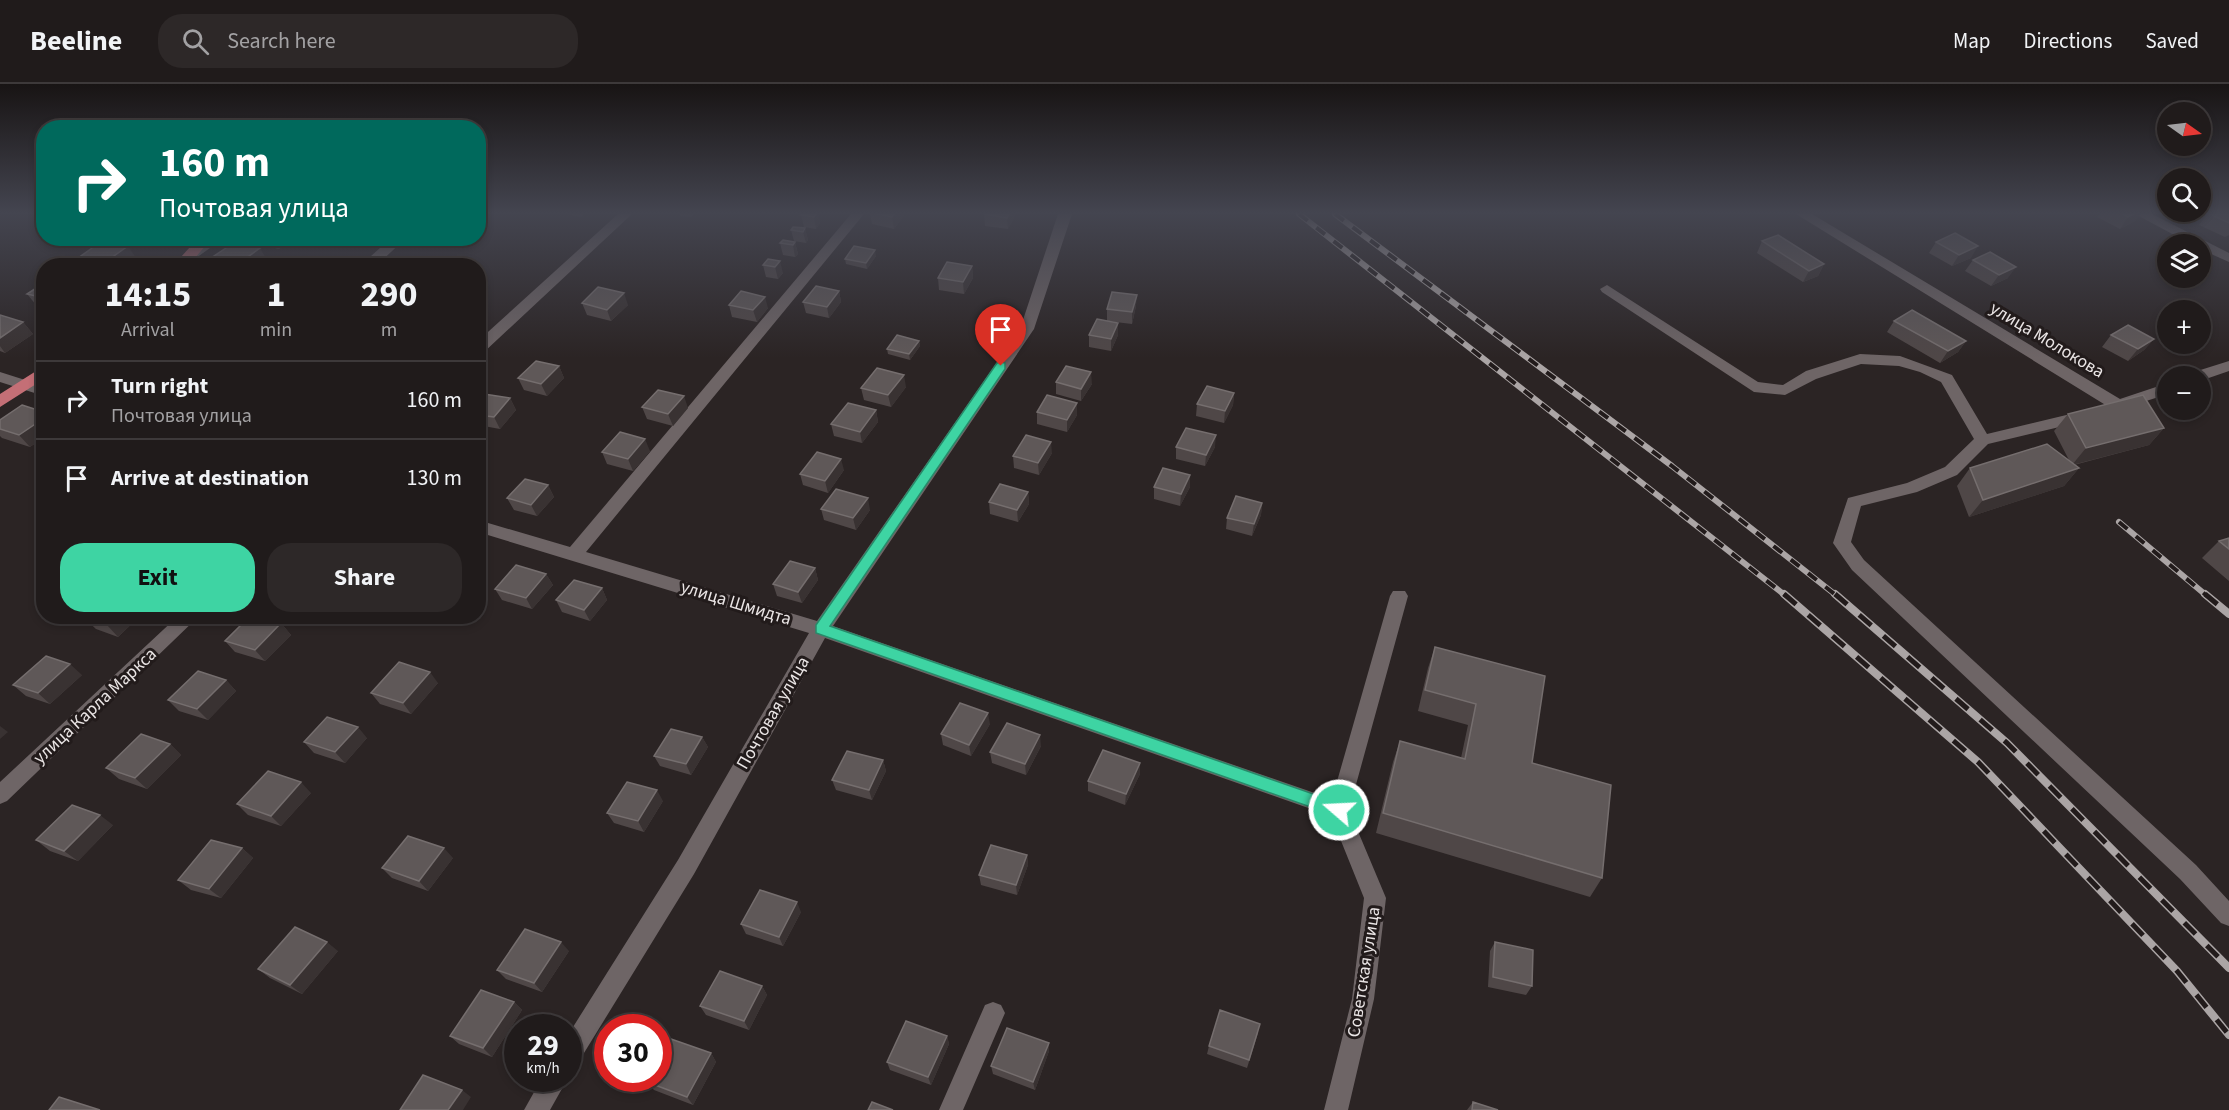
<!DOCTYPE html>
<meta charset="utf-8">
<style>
:root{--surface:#201b1b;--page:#2d2828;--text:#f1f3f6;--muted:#a2a1a3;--line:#3d393a;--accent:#3ed4a3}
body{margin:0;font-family:"Source Sans 3",sans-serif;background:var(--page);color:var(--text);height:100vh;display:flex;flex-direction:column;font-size:22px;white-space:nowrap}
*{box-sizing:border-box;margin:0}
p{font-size:20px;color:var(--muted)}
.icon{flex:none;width:33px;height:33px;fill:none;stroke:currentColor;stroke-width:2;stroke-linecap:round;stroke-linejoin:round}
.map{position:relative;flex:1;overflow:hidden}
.panel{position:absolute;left:36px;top:174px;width:450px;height:366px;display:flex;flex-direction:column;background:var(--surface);border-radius:24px;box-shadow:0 3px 9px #0003,0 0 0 2px var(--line)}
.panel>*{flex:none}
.hud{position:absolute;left:36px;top:36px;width:450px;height:126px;border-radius:24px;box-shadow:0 3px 9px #0003,0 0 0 2px var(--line);background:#00695c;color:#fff;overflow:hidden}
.needle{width:39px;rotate:104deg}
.buttons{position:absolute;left:2157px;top:18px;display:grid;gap:12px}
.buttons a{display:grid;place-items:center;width:54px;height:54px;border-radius:50%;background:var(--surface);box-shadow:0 3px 9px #0003,0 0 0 2px var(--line);font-size:30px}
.speed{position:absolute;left:504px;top:930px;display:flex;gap:12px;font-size:30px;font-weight:700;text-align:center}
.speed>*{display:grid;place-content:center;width:78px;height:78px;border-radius:50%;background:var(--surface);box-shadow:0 3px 9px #0003,0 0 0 2px var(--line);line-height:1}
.speed small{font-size:15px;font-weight:400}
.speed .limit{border:9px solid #d22;background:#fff;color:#111}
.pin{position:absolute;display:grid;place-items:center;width:51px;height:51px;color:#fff;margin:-62px -26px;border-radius:50% 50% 50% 0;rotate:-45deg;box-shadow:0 0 6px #0007}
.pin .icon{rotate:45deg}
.me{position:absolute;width:66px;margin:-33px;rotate:289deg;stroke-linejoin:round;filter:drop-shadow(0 0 4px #0008)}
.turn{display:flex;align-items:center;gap:21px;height:126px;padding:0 24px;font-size:27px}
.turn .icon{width:78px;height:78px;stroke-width:2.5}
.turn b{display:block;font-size:42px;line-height:51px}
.eta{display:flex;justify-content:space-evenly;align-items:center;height:102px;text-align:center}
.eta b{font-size:36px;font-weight:700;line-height:42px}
.cta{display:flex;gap:12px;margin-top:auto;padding:12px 24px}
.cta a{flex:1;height:69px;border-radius:24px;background:var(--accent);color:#111;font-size:24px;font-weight:700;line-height:69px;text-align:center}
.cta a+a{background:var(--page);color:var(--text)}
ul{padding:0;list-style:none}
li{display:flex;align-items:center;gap:18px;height:78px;padding:0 24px;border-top:2px solid var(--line)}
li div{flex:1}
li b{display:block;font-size:22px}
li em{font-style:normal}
header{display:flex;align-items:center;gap:36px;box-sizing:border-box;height:84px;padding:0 30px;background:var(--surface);border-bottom:2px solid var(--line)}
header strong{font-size:28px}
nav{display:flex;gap:33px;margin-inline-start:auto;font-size:21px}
.search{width:420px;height:54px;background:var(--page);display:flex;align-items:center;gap:15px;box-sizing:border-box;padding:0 21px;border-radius:24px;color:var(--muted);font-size:22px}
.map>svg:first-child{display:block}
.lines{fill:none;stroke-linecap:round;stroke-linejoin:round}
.minor{fill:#6e6566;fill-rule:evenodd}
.major{fill:#c46f76;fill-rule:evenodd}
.rail-far1-casing{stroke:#aba5a5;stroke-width:6}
.rail-casing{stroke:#aba5a5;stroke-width:8}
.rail-far1{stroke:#221b1b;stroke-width:4;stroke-dasharray:11;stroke-linecap:butt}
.rail{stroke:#221b1b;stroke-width:5;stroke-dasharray:16;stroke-linecap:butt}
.wall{fill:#4f4747}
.shaded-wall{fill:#393232}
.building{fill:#5f5858;stroke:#756e6e;stroke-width:1.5}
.route{fill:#3ed4a3;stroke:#288a6a;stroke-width:1.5}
.labels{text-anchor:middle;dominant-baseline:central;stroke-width:6;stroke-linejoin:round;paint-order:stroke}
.street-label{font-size:18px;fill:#eae5e5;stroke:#221b1b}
</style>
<header>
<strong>Beeline</strong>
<div class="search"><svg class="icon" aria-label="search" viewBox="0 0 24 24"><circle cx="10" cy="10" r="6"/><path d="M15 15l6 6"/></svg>Search here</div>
<nav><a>Map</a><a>Directions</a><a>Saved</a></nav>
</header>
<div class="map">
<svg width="2229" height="1026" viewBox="0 0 2229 1026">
<rect width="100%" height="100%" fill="#2b2424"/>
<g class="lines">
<path class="minor" d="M618,130H632L483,269L478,271V257Z
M851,130H864L586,468L817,537L1020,245L1058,130H1072L1034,245L833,542L1332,715L1390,512L1393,507H1405L1408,512L1349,726L1386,814L1374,915L1348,1026H1324L1352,915L1364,814L1331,732L825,554L694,790L576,982L568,986V951L678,776L809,549L478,448V436L570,463Z
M1796,130H1812L2120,315L2168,299V310L2118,326L2112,325Z
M2135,130H2152L2229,169V178L2200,165V160H2191Z
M208,154H224L196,174H186V168Z
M391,154H406L376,182H360Z
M1607,201L1758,298L1783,301L1806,287L1860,270L1900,272L1952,291L1987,350L2083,327L2089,328L2091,332L2089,336L1988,360L1957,391L1917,408L1861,422L1851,458L1864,476L2196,781L2229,817V842L2221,839L2180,795L1852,486L1833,459L1848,414L1907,399L1945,383L1974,355L1941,298L1920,288L1899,282L1861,280L1816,295L1785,311L1754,308L1602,208L1600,205Z
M2229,277V287L2200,297V292H2191L2194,288Z
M0,288L44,302V312L0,298Z
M178,532H199L7,717L0,720V698Z
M993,918L1001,921L1005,929L963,1026H939L985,921Z
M542,994H568L550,1026H524Z"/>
<path class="major" d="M198,154H212L188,182H173Z
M44,282V295L0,323V310Z"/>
<defs>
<path id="rail-far1" d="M1299,130L1786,512
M1335,130L1672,382L1837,512
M2119,438L2207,512"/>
<path id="rail" d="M1784,510L1978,678L2177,887L2229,951
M1835,510L2007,659L2229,884
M2205,510L2229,530"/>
</defs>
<use href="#rail-far1" class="rail-far1-casing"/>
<use href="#rail" class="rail-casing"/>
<use href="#rail-far1" class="rail-far1"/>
<use href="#rail" class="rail"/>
</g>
<path class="wall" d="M567,130H584L581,133Z
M680,130H694L691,133L680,132Z
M802,130H818L820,139L816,145L804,143L801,131Z
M870,130H905L894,145L872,140Z
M984,130H1015V132L1008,145L985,142Z
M2099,130H2140L2135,137L2120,145L2097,133Z
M2207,130H2229V151L2225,153L2199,141Z
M805,144L808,156L806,159L794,157L791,146Z
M252,154H294L279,165L255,159Z
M1762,157L1824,180L1818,192L1803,198L1757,169Z
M795,158L798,170L795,173L783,171L780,159Z
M1936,158L1971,174L1952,182L1929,169Z
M876,172L867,185L846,180L845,175Z
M78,174H136L126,182H84Z
M211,174L267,176L260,182H216Z
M768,175L783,189L778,195L766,193L763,181Z
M1973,176L2008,194L1991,202L1965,187Z
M972,182L973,194L964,210L939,206L938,194Z
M839,207L841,218L829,234L806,229L803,218Z
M27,210L44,214V224L37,222Z
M582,219L628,221L611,237L587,231Z
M729,221L768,224L757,238L732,233Z
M1136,222L1132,240L1107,237V225Z
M0,231L23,238L33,250L5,269L0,267Z
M1894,237L1966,257L1958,268L1940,279L1887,248Z
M1089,251H1118L1111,267L1089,263Z
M2111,251L2154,255L2144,266L2128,277L2102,263Z
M919,257L920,262L910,276L888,270L887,265Z
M559,282L564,294L547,312L524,306L518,294Z
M1056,298L1092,300L1081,317L1056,310Z
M906,303L891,323L864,316L861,304Z
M1234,309L1233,321L1224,339L1196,332L1197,320Z
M510,314L516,326L500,345L478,341V317Z
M642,323L688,324L673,342L647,335Z
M876,326L878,338L862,359L834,352L831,340Z
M44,328V353L30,363L2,354L0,352V336Z
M1037,328L1077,331L1067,348L1037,340Z
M2068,330L2164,344L2149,361L2074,381L2079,384L2064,402L1969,433L1957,402L1970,384L2070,378L2054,347Z
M1176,363H1215L1205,382L1176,375Z
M650,367L633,387L607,380L602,368Z
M1052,369L1039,391L1014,384L1013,372Z
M844,386L828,409L803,401L800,390Z
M548,401L554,413L537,432L514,426L507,414Z
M1154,403H1190L1180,422L1154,415Z
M1028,408L1029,420L1018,438L990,430L989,418Z
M1262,419L1261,431L1252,452L1226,445L1227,434Z
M821,425L870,426L856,446L824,436Z
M2229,454V497L2202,474L2219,457Z
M815,484L818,496L802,519L777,512L773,500Z
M546,490L553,501L532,525L502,516L495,505Z
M602,504L607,516L590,537L562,528L556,516Z
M86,532H140L118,553L96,545L84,534Z
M281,539L291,551L265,577L235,568L225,557Z
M1435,563L1532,679L1602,794L1590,813L1376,749L1393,678L1400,657L1461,674L1468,641L1418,627L1428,584Z
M82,591L50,620L26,612L13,601Z
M226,596L236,607L208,636L179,627L168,616Z
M438,599L411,630L380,620L371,609Z
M990,640L971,672L943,661L941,650Z
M702,653L708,663L691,691L660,682L654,672Z
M367,654L345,679L314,669L304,658Z
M170,660L181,671L147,705L119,695L106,684Z
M1041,662L1026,691L992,679L990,668Z
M883,676L886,687L872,716L836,706L832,696Z
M1140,690L1125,721L1088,707V697Z
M311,709L281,742L248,731L237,720Z
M663,717L644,748L614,739L607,729Z
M113,741L78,777L50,767L36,756Z
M242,764L253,774L221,814L191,806L178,796Z
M1027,771L1028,781L1017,811L981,801L979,791Z
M453,774L428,807L392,794L382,784Z
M801,828L783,862L746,850L741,840Z
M1495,858L1532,902L1526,911L1488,903L1490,867Z
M338,867L302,910L270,894L258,885Z
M569,867L542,908L506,895L497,886Z
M762,902L767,911L749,946L706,931L700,922Z
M514,918L522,926L492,973L459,960L450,952Z
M1258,949L1247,984L1207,970L1209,962Z
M947,952L949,960L931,1001L890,986L887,978Z
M1049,959V967L1035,1006L993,990L991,982Z
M711,969L716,978L693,1021L654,1006L647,998Z
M1473,1018L1498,1026H1467Z"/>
<path class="shaded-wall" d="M816,130H818L820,139L816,145L814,133Z
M894,130H905L894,145L892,133Z
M1009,130H1015V132L1008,145L1007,134Z
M2134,130H2140L2135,137L2120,145L2128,133Z
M805,144L808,156L806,159L803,148Z
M273,154H294L279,165Z
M795,158L798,170L795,173L793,161Z
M128,162L136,174L126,182H106L104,179Z
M1978,162L1971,174L1952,182L1959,171Z
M260,164L267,176L260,182H237Z
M875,166L876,172L867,185L866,179Z
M780,177L783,189L778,195L775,183Z
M1824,180L1818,192L1803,198L1809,187Z
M972,182L973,194L964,210L963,198Z
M2016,183L2008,194L1991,202L1999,191Z
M839,207L841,218L829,234L827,223Z
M624,209L628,221L611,237L607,226Z
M1137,211L1136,222L1132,240V228Z
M765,213L768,224L757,238L753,226Z
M23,238L33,250L5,269L0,262V254Z
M1118,239V251L1111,267V255Z
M2154,255L2144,266L2128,277L2138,265Z
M919,257L920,262L910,276L909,270Z
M1966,257L1958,268L1940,279L1948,267Z
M559,282L564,294L547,312L541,300Z
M1091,288L1092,300L1081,317V305Z
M904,291L906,303L891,323L888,311Z
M1234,309L1233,321L1224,339L1225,327Z
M684,312L688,324L673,342L668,330Z
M510,314L516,326L500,345L494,333Z
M1077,319V331L1067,348V336Z
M876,326L878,338L862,359L860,348Z
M44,334V353L30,363L19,351Z
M2164,344L2149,361L2072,381L2086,364Z
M1216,351L1215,363L1205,382L1206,371Z
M645,355L650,367L633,387L628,375Z
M1051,358L1052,369L1039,391L1038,379Z
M841,375L844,386L828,409L825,397Z
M2079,384L2064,402L1969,433L1983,416Z
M1190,391V403L1180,422L1181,410Z
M548,401L554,413L537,432L531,421Z
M1028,408L1029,420L1018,438L1017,426Z
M868,414L870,426L856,446L853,434Z
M1262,419L1261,431L1252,452L1254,440Z
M478,472L482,477L478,481Z
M815,484L818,496L802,519L798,508Z
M546,490L553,501L532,525L526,514Z
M602,504L607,516L590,537L584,526Z
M117,532H140L118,553L107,541Z
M281,539L291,551L265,577L255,566Z
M70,580L82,591L50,620L38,609Z
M430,588L438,599L411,630L403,619Z
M226,596L236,607L208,636L197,625Z
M988,629L990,640L971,672L969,661Z
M0,642L8,648L0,655Z
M358,643L367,654L345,679L335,668Z
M1040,651L1041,662L1026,691L1025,680Z
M702,653L708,663L691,691L686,680Z
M170,660L181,671L147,705L135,694Z
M883,676L886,687L872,716L869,706Z
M1140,679V690L1125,721L1126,710Z
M301,698L311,709L281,742L271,732Z
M657,706L663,717L644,748L638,737Z
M100,731L113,741L78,777L64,767Z
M242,764L253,774L221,814L209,805Z
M444,764L453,774L428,807L419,797Z
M1027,771L1028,781L1017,811L1016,801Z
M797,818L801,828L783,862L779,853Z
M327,858L338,867L302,910L290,901Z
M561,858L569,867L542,908L534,899Z
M762,902L767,911L749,946L744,937Z
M514,918L522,926L492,973L483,964Z
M947,952L949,960L931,1001L928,993Z
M1049,959V967L1035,1006L1033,998Z
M711,969L716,978L693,1021L687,1013Z
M462,1006L471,1013L463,1026H448Z"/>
<path class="building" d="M802,130H816L814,133L801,131Z
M877,130H894L892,133Z
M984,130H1009L1007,134Z
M2123,130H2134L2128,133Z
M2210,130H2229V139Z
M793,143L805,144L803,148L791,146Z
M1955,149L1978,162L1959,171L1936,158Z
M1778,151L1824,180L1809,187L1762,157Z
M783,156L795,158L793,161L780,159Z
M102,157L128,162L104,179L78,174Z
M235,158L260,164L237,181L211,174Z
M854,162L875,166L866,179L845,175Z
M1990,168L2016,183L1999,191L1973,176Z
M768,175L780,177L775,183L763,181Z
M947,178L972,182L963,198L938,194Z
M44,199V214L27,210Z
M816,202L839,207L827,223L803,218Z
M598,203L624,209L607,226L582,219Z
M741,207L765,213L753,226L729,221Z
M1112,208L1137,211L1132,228L1107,225Z
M1912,226L1966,257L1948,267L1894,237Z
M0,231L23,238L0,254Z
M1097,235L1118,239L1111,255L1089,251Z
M2128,241L2154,255L2138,265L2111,251Z
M897,251L919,257L909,270L887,265Z
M536,277L559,282L541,300L518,294Z
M1066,282L1091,288L1081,305L1056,298Z
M877,284L904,291L888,311L861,304Z
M1207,302L1234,309L1225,327L1197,320Z
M658,306L684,312L668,330L642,323Z
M484,310L510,314L494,333L478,331V317Z
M1047,311L1077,319L1067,336L1037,328Z
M2143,311L2164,344L2086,364L2068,330Z
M848,319L876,326L860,348L831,340Z
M22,321L44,328V334L19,351L0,345V336Z
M1186,344L1216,351L1206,371L1176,363Z
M620,348L645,355L628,375L602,368Z
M1026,351L1051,358L1038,379L1013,372Z
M2047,360L2079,384L1983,416L1970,384Z
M817,368L841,375L825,397L800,390Z
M1163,384L1190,391L1181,410L1154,403Z
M525,395L548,401L531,421L507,414Z
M1000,400L1028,408L1017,426L989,418Z
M836,405L868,414L853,434L821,425Z
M1236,412L1262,419L1254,440L1227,434Z
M2229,454V465L2219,457Z
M790,477L815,484L798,508L773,500Z
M516,481L546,490L526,514L495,505Z
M574,496L602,504L584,526L556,516Z
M86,532H117L107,541L84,534Z
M250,532H260L281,539L255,566L225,557Z
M1435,563L1545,592L1532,679L1611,701L1602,794L1383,729L1400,657L1465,675L1476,620L1425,606Z
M46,572L70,580L38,609L13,601Z
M399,578L430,588L403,619L371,609Z
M198,587L226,596L197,625L168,616Z
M960,619L988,629L969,661L941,650Z
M327,633L358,643L335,668L304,658Z
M1007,639L1040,651L1025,680L990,668Z
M671,645L702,653L686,680L654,672Z
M141,650L170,660L135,694L106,684Z
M1103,666L1140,679L1126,710L1088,697Z
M847,667L883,676L869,706L832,696Z
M268,687L301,698L271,732L237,720Z
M627,698L657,706L638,737L607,729Z
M72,721L100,731L64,767L36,756Z
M408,752L444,764L419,797L382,784Z
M211,756L242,764L209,805L178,796Z
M991,761L1027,771L1016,801L979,791Z
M760,806L797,818L779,853L741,840Z
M295,843L327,858L290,901L258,885Z
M525,845L561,858L534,899L497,886Z
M1495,858L1533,866L1532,902L1493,893Z
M720,887L762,902L744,937L700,922Z
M481,906L514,918L483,964L450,952Z
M1220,926L1260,940L1249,976L1209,962Z
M906,937L947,952L928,993L887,978Z
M1007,944L1049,959L1033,998L991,982Z
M671,955L711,969L687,1013L647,998L649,994H658V978Z
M423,991L462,1006L448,1026H400Z
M59,1013L100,1026H49Z
M872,1018L893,1026H868Z
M1473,1018L1498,1026H1472Z"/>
<linearGradient id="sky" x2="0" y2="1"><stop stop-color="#181414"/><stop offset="0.47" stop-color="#444550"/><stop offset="1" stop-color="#444550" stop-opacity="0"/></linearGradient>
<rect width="2229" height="274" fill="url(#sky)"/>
<path class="route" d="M1001,278L1005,279V285L830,542L1345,721L1347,726L1345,731L1339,733L816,549V541L997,279Z"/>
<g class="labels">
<g class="street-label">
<text transform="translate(2047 256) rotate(31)">улица Молокова</text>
<text transform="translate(736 519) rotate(17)">улица Шмидта</text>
<text transform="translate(95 622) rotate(-43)">улица Карла Маркса</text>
<text transform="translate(773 629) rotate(-60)">Почтовая улица</text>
<text transform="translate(1364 888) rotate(-81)">Советская улица</text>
</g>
</g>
</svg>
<div class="buttons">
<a><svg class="needle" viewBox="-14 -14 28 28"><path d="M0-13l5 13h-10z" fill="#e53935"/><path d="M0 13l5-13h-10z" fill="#a2a1a3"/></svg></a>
<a><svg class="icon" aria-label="search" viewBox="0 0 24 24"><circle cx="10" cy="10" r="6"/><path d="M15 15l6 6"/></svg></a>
<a><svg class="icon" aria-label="layers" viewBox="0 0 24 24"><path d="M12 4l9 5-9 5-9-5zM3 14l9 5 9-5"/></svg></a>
<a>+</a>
<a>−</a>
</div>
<div class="speed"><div>29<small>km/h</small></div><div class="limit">30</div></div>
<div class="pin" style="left:1001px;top:282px;background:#d93025"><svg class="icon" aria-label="arrive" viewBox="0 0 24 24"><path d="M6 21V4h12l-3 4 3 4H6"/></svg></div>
<svg class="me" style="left:1339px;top:726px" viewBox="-20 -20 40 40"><circle r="17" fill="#3ed4a3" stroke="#fff" stroke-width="3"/><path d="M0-11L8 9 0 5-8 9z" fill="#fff"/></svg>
<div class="hud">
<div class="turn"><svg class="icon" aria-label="right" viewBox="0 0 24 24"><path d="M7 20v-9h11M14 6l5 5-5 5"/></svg><div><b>160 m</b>Почтовая улица</div></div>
</div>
<section class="panel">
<div class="eta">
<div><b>14:15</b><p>Arrival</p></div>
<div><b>1</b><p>min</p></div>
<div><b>290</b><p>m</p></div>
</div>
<ul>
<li><svg class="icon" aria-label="right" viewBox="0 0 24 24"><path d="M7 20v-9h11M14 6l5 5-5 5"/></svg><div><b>Turn right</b><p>Почтовая улица</p></div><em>160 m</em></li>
<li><svg class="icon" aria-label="arrive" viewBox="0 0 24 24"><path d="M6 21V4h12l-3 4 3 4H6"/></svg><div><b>Arrive at destination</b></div><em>130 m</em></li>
</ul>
<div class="cta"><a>Exit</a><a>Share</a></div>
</section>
</div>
